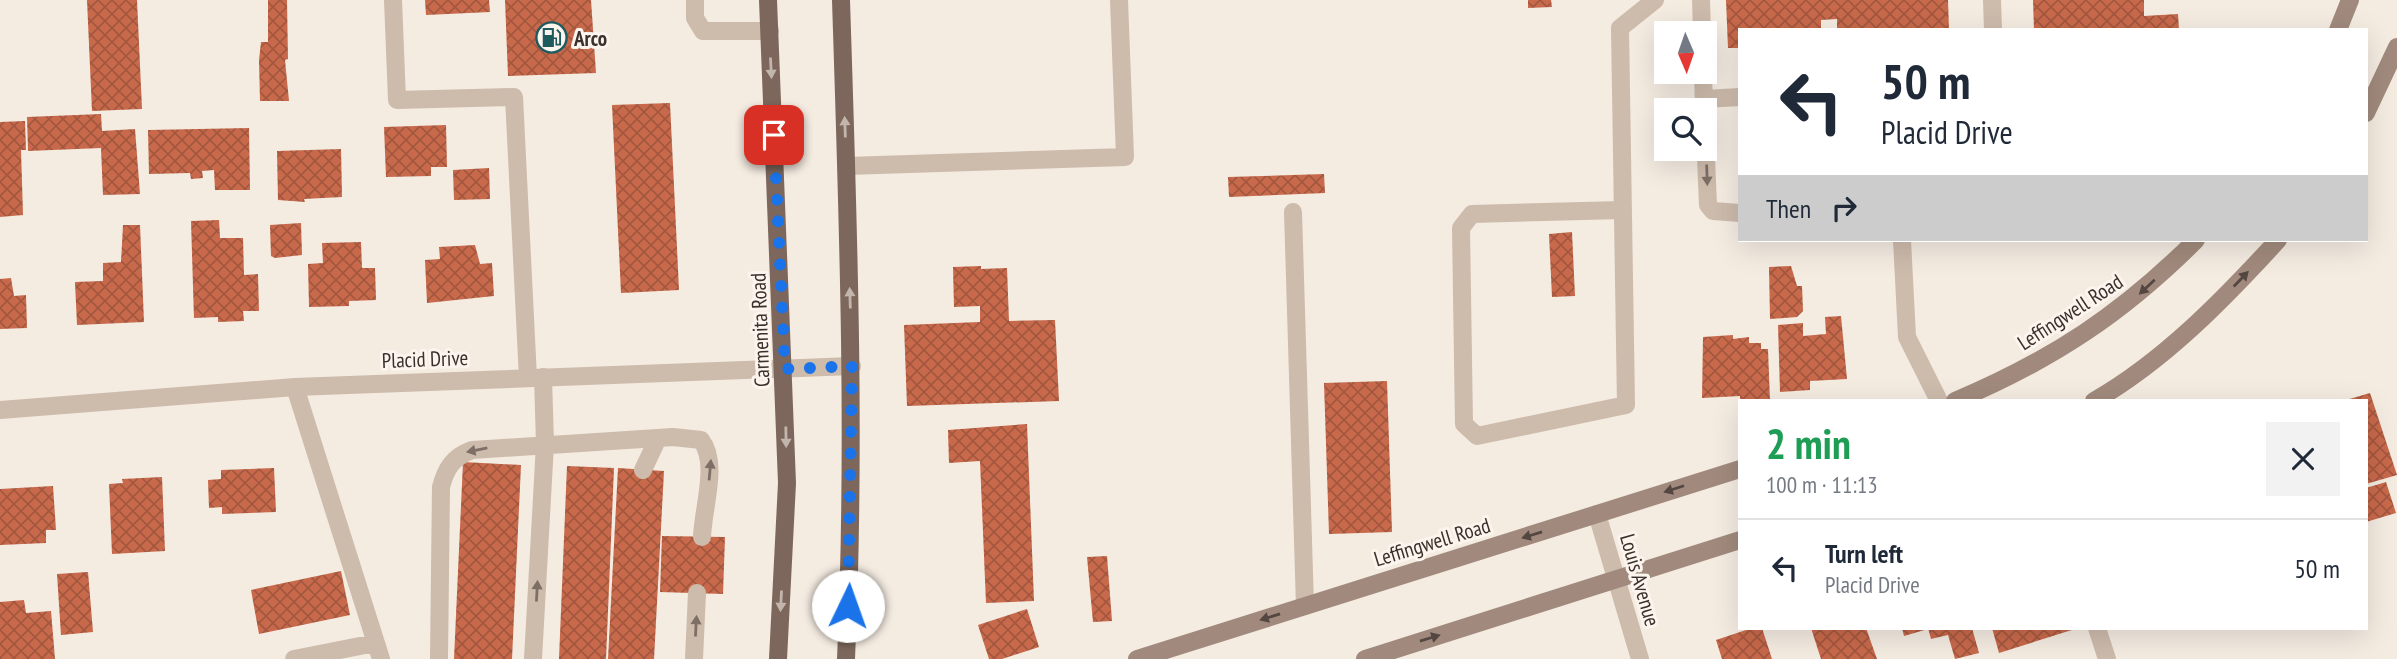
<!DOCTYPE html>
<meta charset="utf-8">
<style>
:root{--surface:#fff;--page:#f2f2f3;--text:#1f2937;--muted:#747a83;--line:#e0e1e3}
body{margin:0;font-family:"PT Sans Narrow",sans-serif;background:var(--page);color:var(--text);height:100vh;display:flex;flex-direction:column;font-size:26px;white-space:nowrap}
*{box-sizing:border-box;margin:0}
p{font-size:23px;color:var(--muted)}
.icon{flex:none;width:38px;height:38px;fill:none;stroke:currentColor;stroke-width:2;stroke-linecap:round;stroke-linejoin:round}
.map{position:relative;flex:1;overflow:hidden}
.drawer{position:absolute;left:1738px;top:399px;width:630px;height:231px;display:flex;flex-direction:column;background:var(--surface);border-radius:0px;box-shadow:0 7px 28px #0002}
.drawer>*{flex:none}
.banner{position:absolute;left:1738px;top:28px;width:630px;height:214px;border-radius:0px;box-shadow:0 7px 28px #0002;background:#fff;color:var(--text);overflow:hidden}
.needle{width:46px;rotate:178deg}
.fabs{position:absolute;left:1654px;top:21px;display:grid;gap:14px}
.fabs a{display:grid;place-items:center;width:63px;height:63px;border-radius:0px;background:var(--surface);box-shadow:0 7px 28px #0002;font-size:35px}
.pin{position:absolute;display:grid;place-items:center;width:60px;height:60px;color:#fff;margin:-30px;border-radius:14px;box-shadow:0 4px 10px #0006}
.me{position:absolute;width:77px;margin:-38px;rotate:3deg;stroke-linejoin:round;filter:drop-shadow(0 0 5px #0008)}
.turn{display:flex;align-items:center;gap:24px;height:147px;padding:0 28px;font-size:32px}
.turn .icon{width:91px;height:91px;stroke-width:2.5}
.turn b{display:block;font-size:49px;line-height:60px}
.then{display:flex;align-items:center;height:66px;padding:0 28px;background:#0003;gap:14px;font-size:26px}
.round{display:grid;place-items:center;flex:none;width:74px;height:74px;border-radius:0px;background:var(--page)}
.summary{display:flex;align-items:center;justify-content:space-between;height:119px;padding:0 28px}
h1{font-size:42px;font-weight:700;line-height:52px;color:#1e9e55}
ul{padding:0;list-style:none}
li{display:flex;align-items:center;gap:21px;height:98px;padding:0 28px;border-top:2px solid var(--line)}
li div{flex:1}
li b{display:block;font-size:26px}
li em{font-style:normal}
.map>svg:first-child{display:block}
.building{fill:url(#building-cross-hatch)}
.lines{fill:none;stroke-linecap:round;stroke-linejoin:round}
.lane{stroke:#cdbbac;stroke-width:18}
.street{stroke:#cdbbac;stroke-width:18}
.secondary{stroke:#a18a7d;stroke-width:18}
.primary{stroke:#7d675c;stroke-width:18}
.oneway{fill:#c2b5ac}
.oneway2{fill:#7d6f65}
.oneway3{fill:#544640}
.route{stroke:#1a73e8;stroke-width:12;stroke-dasharray:0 21.6}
.labels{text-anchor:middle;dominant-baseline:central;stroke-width:6;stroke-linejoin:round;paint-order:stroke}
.poi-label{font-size:21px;font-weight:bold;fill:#3b302b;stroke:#fbf5ee;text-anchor:start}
.street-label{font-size:21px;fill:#3b302b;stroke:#fbf5ee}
</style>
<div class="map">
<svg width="2397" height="659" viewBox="0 0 2397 659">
<defs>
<pattern id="building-cross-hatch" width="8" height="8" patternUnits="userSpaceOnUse" patternTransform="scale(1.75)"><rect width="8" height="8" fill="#c8694b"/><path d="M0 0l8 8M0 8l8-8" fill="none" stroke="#a4573f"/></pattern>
</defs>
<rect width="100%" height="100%" fill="#f4ebe1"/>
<path class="building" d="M87,0H137L142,109L92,111Z
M268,0H287L288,59L285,60L289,101H260L259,60L261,42H268Z
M425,0H489L490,12L426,15Z
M505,0H591L596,73L508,76Z
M1528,0H1551L1552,7L1528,8Z
M1726,0H1948L1949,30H1837V19L1821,20V30H1740V48H1728Z
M2033,0H2144V16L2178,14L2179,30H2034Z
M670,103L679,290L621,293L612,105Z
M101,114L102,131L135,129L140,194L103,195L101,148L28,151L27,117Z
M25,121L26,150H21L23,215L0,217V122Z
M446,125L447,167H431V176L386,177L384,127Z
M249,128L250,190H215L214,170L202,171L203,178L191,179L190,173L149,174L148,130Z
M341,149L342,197L304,199L305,202L278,200L277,151Z
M489,168L490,199L454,200L453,170Z
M1324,174L1325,193L1229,197L1228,177Z
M219,220L220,238H243L244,275L258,274L259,311H243L244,321L218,322V317L194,318L191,221Z
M301,223L302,255L275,258L271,256L270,225Z
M123,225H140L144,322L77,325L75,282L103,281V263L121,262Z
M1572,232L1575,296L1552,297L1549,234Z
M361,242L362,268H375L376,300L349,301V306L309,307L308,264L323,263L322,243Z
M475,245L480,264L492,263L494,296L427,303L425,260L440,259L439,247Z
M981,266V269L1007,268L1009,321L1055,320L1059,401L907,406L904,325L980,322V306L954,307L953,267Z
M1791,266L1797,286H1802L1803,311L1797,317L1770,319L1769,267Z
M11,278L14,296L26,295L27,328L0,329V279Z
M1841,316L1847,379L1810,381V390L1780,392L1778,325L1803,323V336L1826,334L1825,317Z
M1733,335V339L1749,337V343H1761V349H1768L1770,401H1740V396L1702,398L1703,337Z
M1387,381L1392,532L1329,534L1324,383Z
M2370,393L2397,475L2366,484V401L2346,400Z
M1027,424L1034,601L986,603L980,461L949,463L948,430Z
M463,462L521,465L512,659H454Z
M567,466L614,468L606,659H559Z
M274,468L276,512L222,514V507L209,508L208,480L221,479V470Z
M618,468L664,471L654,659H608Z
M162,477L165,551L112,554L109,484L123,483L122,479Z
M2386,482L2396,513L2366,522V488Z
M53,486L56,530H46V543L0,545V489Z
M662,536L725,537L723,594L660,592Z
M1107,556L1112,621L1093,622L1087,557Z
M341,571L350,615L259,634L251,590Z
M88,572L93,632L61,635L57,574Z
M24,600L26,613L51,611L55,659H0V602Z
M1027,609L1039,647L1002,659H989L978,625Z
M1752,628H1762L1772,659H1722L1716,640Z
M1811,628H1866L1877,659H1821Z
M1902,628H1928V629L1904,636Z
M1928,628H1972L1979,653L1955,659L1948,635L1931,639Z
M1992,628H2075V629L1999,653Z"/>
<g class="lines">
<path class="lane" d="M393,0L397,100L514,97L528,378
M695,0V18L703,31H770
M1701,0L1702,33
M1992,0L1993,30
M1703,72L1704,110
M1704,99L1740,97
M1704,111L1708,205L1713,211L1740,213
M847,166L1125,157L1119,0
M1622,210L1472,214L1461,228L1464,424L1477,436L1626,405L1620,28L1655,0
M1293,212L1305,606
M1902,240L1907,337L1939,401
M295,387L381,659
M643,470L658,438
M2097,628L2107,659
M294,659L375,643
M439,659L441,487C446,468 453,457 472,450L673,437L701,440C719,463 703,507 702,537
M533,659L545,444L543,377
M694,659L697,593"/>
<path class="street" d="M0,410L295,387L852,366
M1597,514L1640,659"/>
<path class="secondary" d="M2338,30L2350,0
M2366,113L2397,47
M1955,401C2052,360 2122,314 2196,240
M2094,401C2164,361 2224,299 2278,240
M1137,659L1740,469
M1365,659L1740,540"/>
<path class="primary" d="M768,0L787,483L778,659
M841,0C848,220 856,439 846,659"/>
</g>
<defs><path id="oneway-solid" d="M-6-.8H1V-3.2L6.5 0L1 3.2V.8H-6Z" transform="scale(1.75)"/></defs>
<g class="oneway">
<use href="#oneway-solid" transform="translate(771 68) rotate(87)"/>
<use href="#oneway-solid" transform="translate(845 127) rotate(-92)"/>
<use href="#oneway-solid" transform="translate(850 298) rotate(-92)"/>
<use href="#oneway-solid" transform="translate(786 437) rotate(89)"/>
<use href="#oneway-solid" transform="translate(781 601) rotate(93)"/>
</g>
<g class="oneway2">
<use href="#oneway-solid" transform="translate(1707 175) rotate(88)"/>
<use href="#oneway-solid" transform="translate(477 450) rotate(169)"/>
<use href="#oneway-solid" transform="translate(710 470) rotate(-85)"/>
<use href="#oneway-solid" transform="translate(537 591) rotate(-87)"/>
<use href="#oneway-solid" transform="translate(696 626) rotate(-87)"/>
</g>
<g class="oneway3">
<use href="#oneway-solid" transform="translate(2241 279) rotate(-46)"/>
<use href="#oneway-solid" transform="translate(2147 287) rotate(137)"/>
<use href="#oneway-solid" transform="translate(1674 489) rotate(162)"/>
<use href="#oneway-solid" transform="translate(1532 535) rotate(163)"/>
<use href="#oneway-solid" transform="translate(1270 617) rotate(163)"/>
<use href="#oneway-solid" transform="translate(1430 638) rotate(-17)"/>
</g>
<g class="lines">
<path class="route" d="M774,135L785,369L852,366L848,606"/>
</g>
<defs>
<symbol id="fuel-ring" viewBox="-11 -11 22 22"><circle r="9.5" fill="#fbf5ee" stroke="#1f5a5e" stroke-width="1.5"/><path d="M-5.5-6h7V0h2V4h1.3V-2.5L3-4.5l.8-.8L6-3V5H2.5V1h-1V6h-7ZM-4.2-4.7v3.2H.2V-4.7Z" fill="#1f5a5e"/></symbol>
</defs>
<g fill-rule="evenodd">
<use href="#fuel-ring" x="534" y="20" width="35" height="35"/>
</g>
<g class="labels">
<g class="poi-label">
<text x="574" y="38">Arco</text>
</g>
<g class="street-label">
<text transform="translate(2070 312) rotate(-33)">Leffingwell Road</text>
<text transform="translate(760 330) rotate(-92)">Carmenita Road</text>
<text transform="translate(425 359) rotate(-2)">Placid Drive</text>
<text transform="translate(1432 542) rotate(-17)">Leffingwell Road</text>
<text transform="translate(1640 580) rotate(74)">Louis Avenue</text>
</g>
</g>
</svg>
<div class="fabs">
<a><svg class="needle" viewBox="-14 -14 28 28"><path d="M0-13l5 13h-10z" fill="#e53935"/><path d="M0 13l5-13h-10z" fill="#747a83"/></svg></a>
<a><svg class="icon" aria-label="search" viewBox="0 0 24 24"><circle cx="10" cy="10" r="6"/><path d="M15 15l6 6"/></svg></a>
</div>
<div class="pin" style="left:774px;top:135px;background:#d93025"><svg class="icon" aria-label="arrive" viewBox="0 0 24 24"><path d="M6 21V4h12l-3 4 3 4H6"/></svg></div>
<svg class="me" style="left:848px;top:606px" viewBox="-20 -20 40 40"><circle r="19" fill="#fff"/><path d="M0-13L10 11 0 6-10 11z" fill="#1a73e8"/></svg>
<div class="banner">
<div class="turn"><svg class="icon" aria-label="left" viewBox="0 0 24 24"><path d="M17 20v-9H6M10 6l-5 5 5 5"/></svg><div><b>50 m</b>Placid Drive</div></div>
<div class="then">Then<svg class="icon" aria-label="right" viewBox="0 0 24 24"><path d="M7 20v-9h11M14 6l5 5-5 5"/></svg></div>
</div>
<section class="drawer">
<div class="summary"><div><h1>2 min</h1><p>100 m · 11:13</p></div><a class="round"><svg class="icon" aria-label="close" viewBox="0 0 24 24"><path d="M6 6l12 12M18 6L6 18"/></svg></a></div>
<ul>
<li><svg class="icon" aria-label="left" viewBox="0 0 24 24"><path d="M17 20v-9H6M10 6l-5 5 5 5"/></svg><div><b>Turn left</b><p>Placid Drive</p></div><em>50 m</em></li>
</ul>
</section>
</div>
